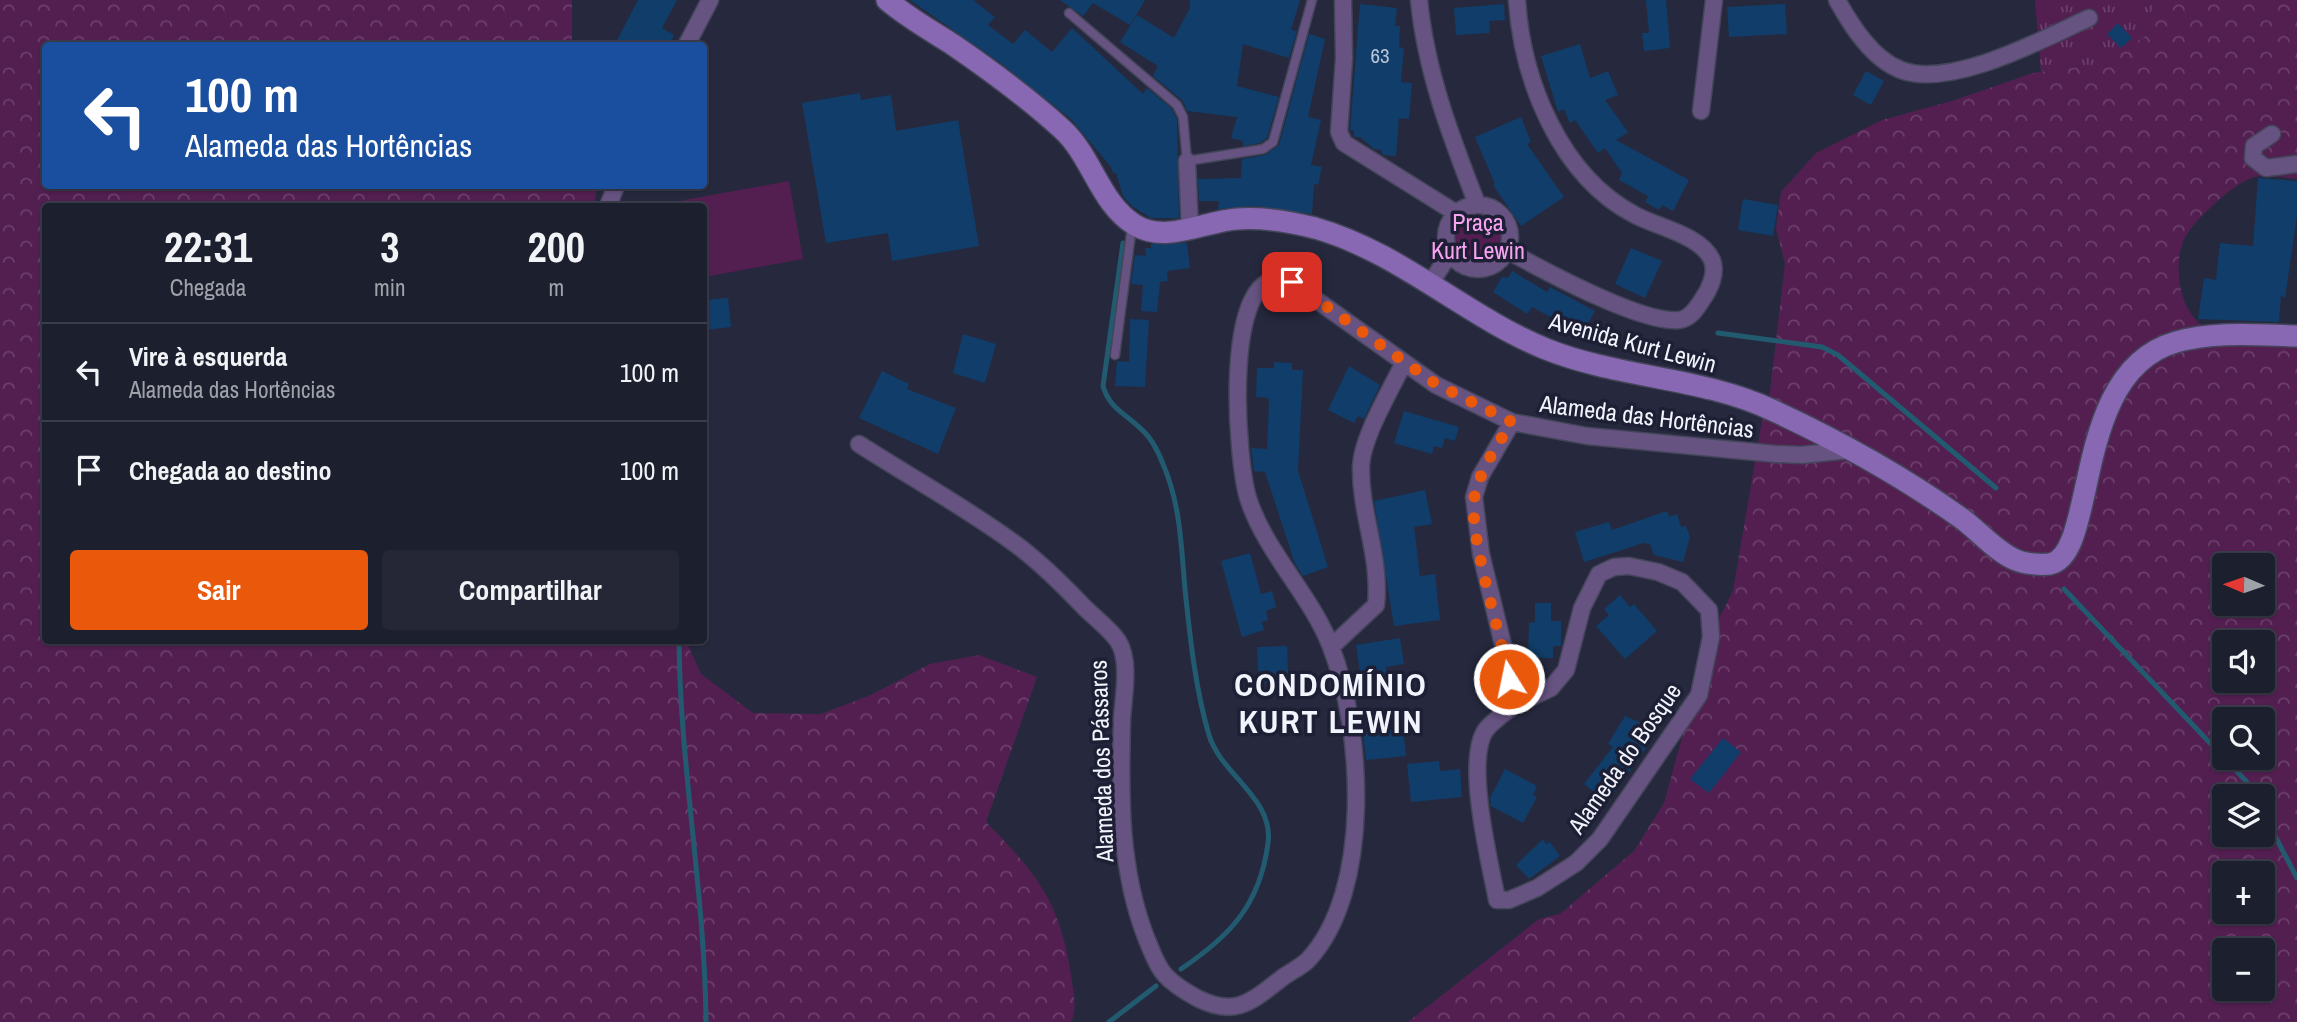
<!DOCTYPE html>
<html lang="pt">
<meta charset="utf-8">
<style>
:root{--surface:#1c1f2e;--page:#252736;--text:#f1f3f6;--muted:#a0a2aa;--line:#3a3d4a;--accent:#ea580c}
body{margin:0;font-family:"Archivo Narrow",sans-serif;background:var(--page);color:var(--text);height:100vh;display:flex;flex-direction:column;font-size:26px;white-space:nowrap}
*{box-sizing:border-box;margin:0}
p{font-size:23px;color:var(--muted)}
.icon{flex:none;width:38px;height:38px;fill:none;stroke:currentColor;stroke-width:2;stroke-linecap:round;stroke-linejoin:round}
.map{position:relative;flex:1;overflow:hidden}
.side{position:absolute;left:42px;top:203px;width:665px;height:441px;display:flex;flex-direction:column;background:var(--surface);border-radius:7px;box-shadow:0 2px 5px #0004,0 0 0 2px var(--line)}
.side>*{flex:none}
.hud{position:absolute;left:42px;top:42px;width:665px;height:147px;border-radius:7px;box-shadow:0 2px 5px #0004,0 0 0 2px var(--line);background:#1a4fa0;color:#fff;overflow:hidden}
.needle{width:46px;rotate:272deg}
.tools{position:absolute;left:2212px;top:553px;display:grid;gap:14px}
.tools a{display:grid;place-items:center;width:63px;height:63px;border-radius:7px;background:var(--surface);box-shadow:0 2px 5px #0004,0 0 0 2px var(--line);font-size:35px}
.pin{position:absolute;display:grid;place-items:center;width:60px;height:60px;color:#fff;margin:-30px;border-radius:14px;box-shadow:0 4px 10px #0006}
.me{position:absolute;width:77px;margin:-38px;rotate:350deg;stroke-linejoin:round;filter:drop-shadow(0 0 5px #0008)}
.turn{display:flex;align-items:center;gap:24px;height:147px;padding:0 28px;font-size:32px}
.turn .icon{width:91px;height:91px;stroke-width:2.5}
.turn b{display:block;font-size:49px;line-height:60px}
.eta{display:flex;justify-content:space-evenly;align-items:center;height:119px;text-align:center}
.eta b{font-size:42px;font-weight:700;line-height:49px}
.cta{display:flex;gap:14px;margin-top:auto;padding:14px 28px}
.cta a{flex:1;height:80px;border-radius:7px;background:var(--accent);color:#fff;font-size:28px;font-weight:700;line-height:80px;text-align:center}
.cta a+a{background:var(--page);color:var(--text)}
ul{padding:0;list-style:none}
li{display:flex;align-items:center;gap:21px;height:98px;padding:0 28px;border-top:2px solid var(--line)}
li div{flex:1}
li b{display:block;font-size:26px}
li em{font-style:normal}
.map>svg:first-child{display:block}
.grass{fill:url(#grass-tufts)}
.forest{fill:url(#forest-crowns);fill-rule:evenodd}
.park{fill:#531f51}
.lines{fill:none;stroke-linecap:round;stroke-linejoin:round}
.stream{stroke:#225b6f;stroke-width:5}
.building{fill:#103d69}
.service-casing{stroke:#434559;stroke-width:11}
.minor-casing{stroke:#434559;stroke-width:19}
.secondary-casing{stroke:#434559;stroke-width:24}
.service{stroke:#675382;stroke-width:8}
.minor{stroke:#675382;stroke-width:16}
.secondary{stroke:#8968b3;stroke-width:21}
.route{stroke:#ea580c;stroke-width:12;stroke-dasharray:0 21.6}
.labels{text-anchor:middle;dominant-baseline:central;stroke-width:7;stroke-linejoin:round;paint-order:stroke}
.number-label{font-size:21px;fill:#bac6d8}
.park-label{font-size:24px;fill:#f8a3f2;stroke:#1d1f34}
.street-label{font-size:24px;fill:#f2f4fd;stroke:#1d1f34}
.district-label{font-size:32px;font-weight:bold;letter-spacing:2px;fill:#f2f4fd;stroke:#1d1f34}
</style>
<div class="map">
<svg width="2297" height="1022" viewBox="0 0 2297 1022">
<defs>
<pattern id="grass-tufts" width="24" height="20" patternUnits="userSpaceOnUse" patternTransform="scale(1.75)"><rect width="24" height="20" fill="#531f51"/><path d="M3 7l-1-3M5 7V3M7 7l1-3M15 17l-1-3M17 17v-4M19 17l1-3" fill="none" stroke="#6c406b"/></pattern>
<pattern id="forest-crowns" width="20" height="18" patternUnits="userSpaceOnUse" patternTransform="scale(1.75)"><rect width="20" height="18" fill="#531f51"/><path d="M2 6a3 3 0 1 1 6 0M12 15a3 3 0 1 1 6 0" fill="none" stroke="#6c406b"/></pattern>
</defs>
<rect width="100%" height="100%" fill="#26293e"/>
<path class="grass" d="M2035,0H2155L2144,37L2099,65L2041,72Z"/>
<path class="forest" d="M0,0H572V45L46,46V186H597L594,206H46V640L686,641L701,674L753,713L821,714L871,695L930,664L979,655L1037,677L986,822C1036,873 1060,901 1071,975C1073,991 1078,1007 1071,1022H0Z
M2155,0H2297V179C2283,178 2261,173 2249,179C2231,186 2189,224 2183,242C2174,264 2179,302 2195,319C2219,345 2265,345 2297,346V1022H1408L1539,919L1560,914L1634,851L1664,803L1710,636L1733,591L1762,420L1768,408L1785,264L1776,228L1781,192L1816,153L1882,120L1952,101L2033,73L2099,64L2144,37ZM2224,565H2263V604H2224ZM2224,642H2263V681H2224ZM2224,719H2263V758H2224ZM2224,796H2263V835H2224ZM2224,873H2263V912H2224ZM2224,950H2263V989H2224Z"/>
<path class="park" d="M789,181L803,259L704,277V206H680L679,201Z
M1451 236a27 27 0 1 1 54 0a27 27 0 1 1-54 0Z"/>
<g class="lines">
<path class="stream" d="M1123,243L1103,386C1109,408 1126,414 1141,429C1152,438 1158,451 1163,464C1182,508 1181,552 1186,599C1191,645 1196,691 1209,735C1221,775 1274,798 1268,843C1260,905 1230,936 1181,969
M1718,333L1822,347L1838,355L1996,488
M2064,589L2246,781L2254,796
M679,640C680,768 705,894 706,1022
M2263,813L2297,878
M1109,1022L1156,986"/>
</g>
<path class="building" d="M638,0H677L662,28L674,35L669,46H614Z
M910,0H973L995,17L988,25L1013,44L1025,30L1052,52L1072,28L1143,94L1147,88L1172,109L1177,119L1179,218H1151L1132,206L1123,196L1116,173H1113L1111,167L1071,119L1002,64Z
M1060,0H1145L1130,25L1093,3L1083,16Z
M1190,0H1300L1291,30L1297,31L1289,58L1243,44L1237,86L1279,97L1267,138L1260,143L1243,146V141L1231,138L1237,117L1187,111L1182,100L1153,76L1158,66L1120,42L1137,15L1174,38L1190,8Z
M1646,0H1666L1670,48L1644,51L1642,33H1649Z
M1360,4L1397,8L1395,26H1400L1399,47L1404,48L1401,82L1412,83L1409,119L1399,118L1396,156L1383,155L1381,150L1374,149L1360,137H1354V130H1350Z
M1504,4L1505,20L1489,21L1490,33L1456,35L1454,8Z
M1785,4L1787,34L1729,37L1727,7Z
M2118,23L2132,38L2121,48L2107,34Z
M1309,34L1325,39L1308,117L1321,120L1311,165L1322,167L1318,185L1314,184L1312,214L1256,206L1218,209L1219,201H1199L1198,179L1241,178L1242,159L1265,155L1279,145Z
M1580,44L1590,78L1608,71L1618,95L1605,100L1628,132L1616,140L1689,180L1673,211L1662,205L1659,210L1645,202L1648,196L1619,180L1622,173L1605,148L1598,153L1575,120L1570,123L1564,109L1558,112L1541,56Z
M1866,71L1884,81L1871,105L1853,95Z
M860,93L861,100L891,95L896,131L958,120L979,246L892,261L888,233L826,243L802,103Z
M1521,117L1531,142L1527,144L1564,197L1521,226L1493,185L1495,184L1475,137Z
M2258,178L2297,181V216L2285,298L2281,295L2279,322L2198,319L2204,278L2216,280L2220,243L2253,246Z
M1743,199L1778,205L1773,236L1738,230Z
M1187,243L1190,268L1167,271L1168,281L1160,282L1157,312L1141,311L1143,285L1131,284L1135,255L1146,256L1145,248H1151V244Z
M1631,248L1662,261L1645,298L1615,284Z
M1512,271L1547,292L1550,287L1595,311L1582,334L1532,307L1527,314L1493,292L1502,277L1508,278Z
M728,298L731,327L704,330V300Z
M1130,319L1149,320L1145,387L1115,386L1117,361L1129,362Z
M963,334L996,344L985,383L953,373Z
M1274,362L1292,363V370H1303L1298,471L1328,567L1303,576L1295,564L1265,472L1254,471L1251,448L1267,449L1269,403L1268,398L1256,397L1257,368H1274Z
M1349,366L1380,385L1364,419L1358,416L1354,423L1328,410Z
M882,371L909,384L907,389L956,408L938,454L859,418Z
M1404,411L1459,427L1455,441L1445,438L1442,448L1434,446L1432,454L1394,443Z
M1425,490L1432,524L1414,527L1420,576L1435,574L1440,620L1394,626L1374,501Z
M1667,511L1669,517L1677,514L1681,527L1686,526L1690,537L1683,562L1654,555L1650,544L1644,543L1584,562L1575,532L1609,522L1612,530Z
M1250,553L1261,594L1272,591L1276,607L1266,611L1268,620L1262,622L1264,630L1242,637L1221,561Z
M1620,595L1630,607L1634,604L1657,631L1625,659L1596,626L1609,615L1604,609Z
M1535,603H1551V621H1561V646H1553V658H1528L1529,623L1535,622Z
M1400,638L1404,664L1386,667L1389,681L1362,686L1356,645Z
M1287,646L1289,692L1271,693L1270,683H1259L1257,647Z
M1625,716L1651,727L1645,738L1651,741L1613,794L1604,787L1598,795L1584,784L1613,747L1608,744Z
M1403,728L1406,756L1366,760L1363,733Z
M1723,738L1741,752L1709,793L1690,779Z
M1439,761L1440,771L1460,769L1462,797L1411,802L1407,764Z
M1505,769L1537,786L1533,795L1537,797L1523,823L1491,806L1490,798Z
M1543,839L1546,844L1550,842L1560,856L1529,879L1516,865Z"/>
<g class="lines">
<defs>
<path id="service" d="M1069,13L1177,105L1183,117L1187,161L1263,149L1273,142L1312,0
M1115,355L1132,226"/>
<path id="minor" d="M1343,0L1344,58L1339,132L1344,143L1456,213
M1419,0C1426,72 1451,137 1477,204
M1837,0C1851,25 1872,59 1901,70C1951,89 2043,39 2089,18
M686,46L710,0
M1701,111L1714,0
M2272,134L2254,146L2253,158L2266,168L2297,164
M1187,161L1190,229
M1446 237a32 32 0 1 1 64 0a32 32 0 1 1-64 0Z
M608,206L616,186
M1508,251C1543,270 1641,324 1679,320C1690,319 1697,308 1702,300C1710,289 1717,273 1712,260C1701,235 1657,227 1635,215C1560,176 1522,80 1517,0
M1430,284L1450,253
M1512,422L1480,477L1474,497L1481,554L1505,653L1513,706C1505,713 1491,722 1485,731C1465,763 1490,863 1497,900H1509L1537,888L1576,863L1600,839L1699,695L1711,637L1709,610L1682,582L1658,572L1629,566L1614,567L1599,574L1582,608L1566,670L1551,688L1513,706
M859,444C910,477 965,507 1014,543C1039,561 1063,585 1084,607C1095,618 1110,629 1118,641C1131,661 1123,698 1122,720C1120,794 1119,870 1147,940C1152,951 1156,965 1165,975C1173,984 1186,992 1197,998C1236,1018 1252,1001 1282,978C1290,972 1301,967 1308,960C1373,891 1363,729 1331,647C1311,595 1267,554 1249,501C1236,464 1220,254 1291,282L1436,385L1512,422L1587,436L1776,454L1802,455L1849,450
M1331,647L1376,605C1381,556 1360,514 1361,466C1362,437 1391,390 1404,362"/>
<path id="secondary" d="M887,0C907,17 930,30 952,44C990,70 1028,98 1062,129C1092,156 1100,204 1135,225C1166,244 1205,221 1237,219C1261,217 1291,222 1315,228C1400,252 1465,316 1546,349C1618,378 1702,377 1772,410C1837,440 1902,476 1961,518C1978,530 1996,552 2016,560C2025,564 2041,565 2050,564C2099,554 2070,372 2176,342C2215,331 2257,335 2297,336"/>
</defs>
<use href="#service" class="service-casing"/>
<use href="#minor" class="minor-casing"/>
<use href="#secondary" class="secondary-casing"/>
<use href="#service" class="service"/>
<use href="#minor" class="minor"/>
<use href="#secondary" class="secondary"/>
</g>
<g class="lines">
<path class="route" d="M1292,282L1436,384L1512,422C1498,444 1481,468 1475,494C1466,531 1502,635 1509,679"/>
</g>
<g class="labels">
<g class="number-label">
<text x="1380" y="55">63</text>
</g>
<g class="park-label">
<text x="1478" y="222">Praça<tspan x="1478" dy="28">Kurt Lewin</tspan></text>
</g>
<g class="street-label">
<text transform="translate(1633 342) rotate(15)">Avenida Kurt Lewin</text>
<text transform="translate(1647 416) rotate(7)">Alameda das Hortências</text>
<text transform="translate(1624 758) rotate(-55)">Alameda do Bosque</text>
<text transform="translate(1101 761) rotate(-92)">Alameda dos Pássaros</text>
</g>
<g class="district-label">
<text x="1331" y="684">CONDOMÍNIO<tspan x="1331" dy="37">KURT LEWIN</tspan></text>
</g>
</g>
</svg>
<div class="tools">
<a><svg class="needle" viewBox="-14 -14 28 28"><path d="M0-13l5 13h-10z" fill="#e53935"/><path d="M0 13l5-13h-10z" fill="#a0a2aa"/></svg></a>
<a><svg class="icon" aria-label="sound" viewBox="0 0 24 24"><path d="M4 9h4l5-4v14l-5-4H4zM17 9q2 3 0 6"/></svg></a>
<a><svg class="icon" aria-label="search" viewBox="0 0 24 24"><circle cx="10" cy="10" r="6"/><path d="M15 15l6 6"/></svg></a>
<a><svg class="icon" aria-label="layers" viewBox="0 0 24 24"><path d="M12 4l9 5-9 5-9-5zM3 14l9 5 9-5"/></svg></a>
<a>+</a>
<a>−</a>
</div>
<div class="pin" style="left:1292px;top:282px;background:#d93025"><svg class="icon" aria-label="arrive" viewBox="0 0 24 24"><path d="M6 21V4h12l-3 4 3 4H6"/></svg></div>
<svg class="me" style="left:1509px;top:679px" viewBox="-20 -20 40 40"><circle r="17" fill="#ea580c" stroke="#fff" stroke-width="3"/><path d="M0-11L8 9 0 5-8 9z" fill="#fff"/></svg>
<div class="hud">
<div class="turn"><svg class="icon" aria-label="left" viewBox="0 0 24 24"><path d="M17 20v-9H6M10 6l-5 5 5 5"/></svg><div><b>100 m</b>Alameda das Hortências</div></div>
</div>
<section class="side">
<div class="eta">
<div><b>22:31</b><p>Chegada</p></div>
<div><b>3</b><p>min</p></div>
<div><b>200</b><p>m</p></div>
</div>
<ul>
<li><svg class="icon" aria-label="left" viewBox="0 0 24 24"><path d="M17 20v-9H6M10 6l-5 5 5 5"/></svg><div><b>Vire à esquerda</b><p>Alameda das Hortências</p></div><em>100 m</em></li>
<li><svg class="icon" aria-label="arrive" viewBox="0 0 24 24"><path d="M6 21V4h12l-3 4 3 4H6"/></svg><div><b>Chegada ao destino</b></div><em>100 m</em></li>
</ul>
<div class="cta"><a>Sair</a><a>Compartilhar</a></div>
</section>
</div>
